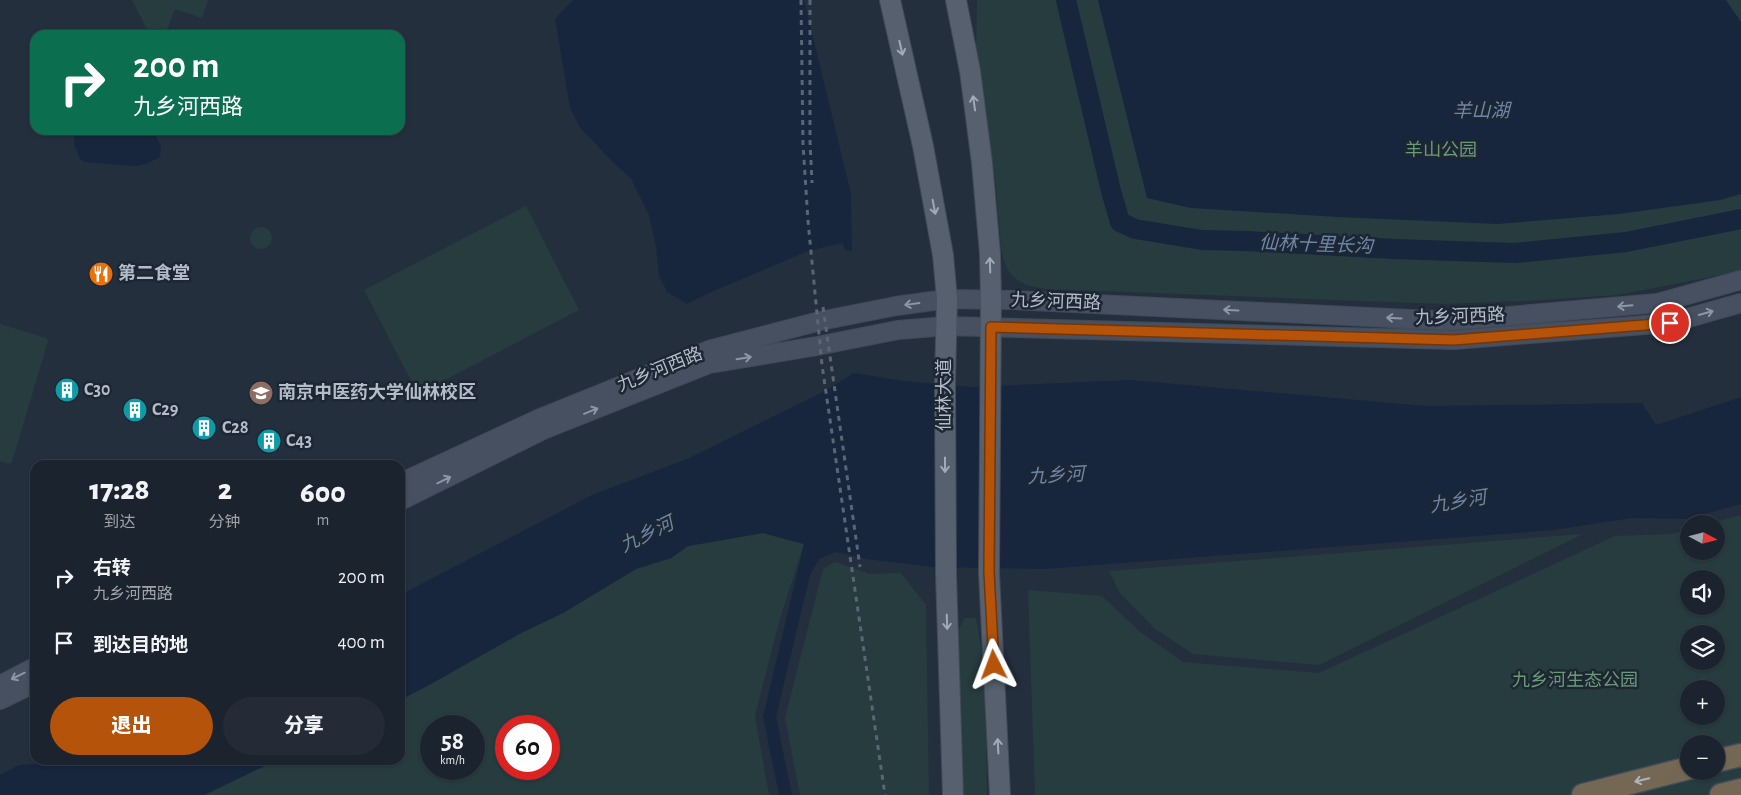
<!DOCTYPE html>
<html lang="zh">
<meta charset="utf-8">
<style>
:root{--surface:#1b232e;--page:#242b36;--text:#f1f3f6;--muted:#a0a4aa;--line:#39404a;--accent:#b45309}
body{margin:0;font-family:"Alegreya Sans","Noto Sans SC",sans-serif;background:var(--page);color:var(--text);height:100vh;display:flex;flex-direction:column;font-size:19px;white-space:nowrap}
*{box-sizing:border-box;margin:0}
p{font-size:16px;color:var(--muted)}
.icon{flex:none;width:28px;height:28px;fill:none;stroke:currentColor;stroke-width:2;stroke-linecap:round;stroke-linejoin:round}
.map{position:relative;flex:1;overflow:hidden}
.sheet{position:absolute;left:30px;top:460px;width:375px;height:305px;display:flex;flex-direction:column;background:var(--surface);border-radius:15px;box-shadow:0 1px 4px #0004,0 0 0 1px var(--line)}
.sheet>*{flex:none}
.hud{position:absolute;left:30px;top:30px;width:375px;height:105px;border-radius:15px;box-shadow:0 1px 4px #0004,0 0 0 1px var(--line);background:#0b6e4f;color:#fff;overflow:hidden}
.needle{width:32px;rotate:97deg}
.fabs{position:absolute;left:1680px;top:515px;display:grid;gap:10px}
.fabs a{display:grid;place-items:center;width:45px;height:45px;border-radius:50%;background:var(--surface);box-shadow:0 1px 4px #0004,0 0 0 1px var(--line);font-size:25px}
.speed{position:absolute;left:420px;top:715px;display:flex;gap:10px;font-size:25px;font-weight:700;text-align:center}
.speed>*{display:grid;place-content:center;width:65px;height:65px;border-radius:50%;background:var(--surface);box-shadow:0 1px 4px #0004,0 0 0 1px var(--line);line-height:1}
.speed small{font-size:12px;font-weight:400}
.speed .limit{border:8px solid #d22;background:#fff;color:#111}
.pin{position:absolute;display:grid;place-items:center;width:42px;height:42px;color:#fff;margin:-21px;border:2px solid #fff;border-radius:50%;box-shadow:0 1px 5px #0007}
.me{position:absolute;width:55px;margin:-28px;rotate:357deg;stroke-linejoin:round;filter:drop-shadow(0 0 4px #0008)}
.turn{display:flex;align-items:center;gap:18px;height:105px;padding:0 20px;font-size:22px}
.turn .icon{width:65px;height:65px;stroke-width:2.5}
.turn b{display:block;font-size:35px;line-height:42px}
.eta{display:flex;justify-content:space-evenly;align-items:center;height:85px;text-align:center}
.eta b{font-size:30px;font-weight:800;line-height:35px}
.cta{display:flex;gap:10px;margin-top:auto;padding:10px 20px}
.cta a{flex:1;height:58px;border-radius:30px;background:var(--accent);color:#fff;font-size:20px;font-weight:800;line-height:58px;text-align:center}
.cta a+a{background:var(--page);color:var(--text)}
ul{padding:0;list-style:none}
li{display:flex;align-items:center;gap:15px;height:65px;padding:0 20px}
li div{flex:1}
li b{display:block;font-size:19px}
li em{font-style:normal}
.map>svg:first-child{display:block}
.green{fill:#263c3f;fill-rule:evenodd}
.water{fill:#17263c}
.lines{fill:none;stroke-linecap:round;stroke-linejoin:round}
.river{stroke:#17263c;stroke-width:20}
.secondary-casing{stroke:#414a57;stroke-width:20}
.primary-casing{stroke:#414a57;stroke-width:22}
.motorway-casing{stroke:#434c59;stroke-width:25}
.secondary{stroke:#465061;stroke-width:18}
.primary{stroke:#56606e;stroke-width:20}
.motorway{stroke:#746855;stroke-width:22}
.rail{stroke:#5a6575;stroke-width:3;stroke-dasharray:5 5;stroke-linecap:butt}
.oneway{stroke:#a1aab7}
.oneway2{stroke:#8e96a5}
.oneway3{stroke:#aeb4bd}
.route-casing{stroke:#753606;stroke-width:12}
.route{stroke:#b45309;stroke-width:9}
.labels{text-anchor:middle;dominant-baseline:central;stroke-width:5;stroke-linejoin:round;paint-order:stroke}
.park-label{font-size:18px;fill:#6b9a76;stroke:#1d2633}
.poi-label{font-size:18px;font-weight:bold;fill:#b4bcc9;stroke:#1d2633;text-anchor:start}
.street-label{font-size:18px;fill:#b4bcc9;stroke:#1d2633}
.water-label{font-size:19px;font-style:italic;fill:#6d86a8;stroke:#1d2633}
</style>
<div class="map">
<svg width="1741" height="795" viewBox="0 0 1741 795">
<rect width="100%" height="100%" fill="#242f3e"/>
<path class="green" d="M132,0H208L202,18L175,9L165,35H150Z
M977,0H1741V271L1618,295L1526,301L1441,304L1047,289C1018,286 1006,277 1001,248L996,188L976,49Z
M526,206L579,310L418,394L364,290Z
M250 238a11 11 0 1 1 22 0a11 11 0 1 1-22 0Z
M0,324L46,338L48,341L12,462L9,464L0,461Z
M1741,515V795H1035L1028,590L1102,596L1139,631L1183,662L1319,673L1615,536L1672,534L1689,529V551H1716V524H1708ZM1689,579H1716V606H1689ZM1689,634H1716V661H1689ZM1689,689H1716V716H1689ZM1689,744H1716V771H1689Z
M763,533L804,544L779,622L755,716L769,795H204L277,760H400V700L429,685L523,632L563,613L636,569L671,558L688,546ZM431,726H474V769H431ZM506,726H549V769H506Z
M1583,534L1319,665L1193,654L1154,628L1120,593L1109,571Z
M835,562L870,574L901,573L926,605L929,795H800L785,718L823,569Z
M965,618H976L985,669L987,795H961L958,630Z"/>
<path class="water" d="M573,0H804L851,194L852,251L845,250L842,243L808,251L709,293L687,304L667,292L659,276L656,247L649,215L631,179L613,162L581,129L570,108L555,19Z
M1098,0H1726L1741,22V194L1720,200L1619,214L1498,224L1338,217L1191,208L1147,198Z
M74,130H153L161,146L160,157L146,164L135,166L85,162L80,159L74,144Z
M854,373L904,381L971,387L1130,380L1426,406L1642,403L1656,425L1741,397V504L1687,519L1632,518L1554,530L1045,569L933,567L866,559L836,552L819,559L810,575L776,717L792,795H779L763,717L804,544L763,533L688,546L671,558L636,569L563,613L523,632L429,685L400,700V595L592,495L687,459L821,393Z
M97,760H277L204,795H0V775L19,765Z"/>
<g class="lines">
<path class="river" d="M1066,0L1111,191L1120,222L1135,229L1202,240L1246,241L1394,249L1515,253L1626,242L1741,219"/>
<defs>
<path id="secondary" d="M400,483L538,419L709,350L820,321L896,306L947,299L1011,300L1451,321L1658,303L1741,280
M400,501L543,430L709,364L817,346L898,330L947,326L1454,340L1670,323L1741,303
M0,685L35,667
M0,700L35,683"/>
<path id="primary" d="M890,0L923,146L943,255L947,299L945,381L946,574L953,795
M956,0L970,71L982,163L990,254L991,300L989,573L1000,795"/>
<path id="motorway" d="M1716,761L1741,755
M1583,795L1689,768
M1721,795L1741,790"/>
</defs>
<use href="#secondary" class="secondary-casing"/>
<use href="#primary" class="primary-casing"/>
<use href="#motorway" class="motorway-casing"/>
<use href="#secondary" class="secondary"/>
<use href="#primary" class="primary"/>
<use href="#motorway" class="motorway"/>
<path class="rail" d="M801,0L803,144L808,221L822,365L885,795
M810,0V141L812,183
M823,307L860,567"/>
</g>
<defs><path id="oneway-shaft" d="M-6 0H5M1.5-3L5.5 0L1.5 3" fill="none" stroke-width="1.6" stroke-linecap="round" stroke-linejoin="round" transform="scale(1.25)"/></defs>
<g class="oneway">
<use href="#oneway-shaft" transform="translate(901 48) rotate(77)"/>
<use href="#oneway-shaft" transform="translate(974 103) rotate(-98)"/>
<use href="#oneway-shaft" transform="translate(934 207) rotate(79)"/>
<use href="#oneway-shaft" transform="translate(990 265) rotate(-92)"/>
<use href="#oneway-shaft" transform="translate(945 465) rotate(90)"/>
<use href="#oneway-shaft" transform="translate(947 622) rotate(88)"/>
<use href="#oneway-shaft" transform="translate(998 746) rotate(-93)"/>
</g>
<g class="oneway2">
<use href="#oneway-shaft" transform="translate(912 304) rotate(172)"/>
<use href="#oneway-shaft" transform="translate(1625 306) rotate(175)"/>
<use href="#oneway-shaft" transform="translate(1231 310) rotate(-177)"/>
<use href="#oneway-shaft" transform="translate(1706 313) rotate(-16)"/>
<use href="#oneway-shaft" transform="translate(1394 318) rotate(-177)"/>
<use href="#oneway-shaft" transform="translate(744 358) rotate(-9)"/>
<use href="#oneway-shaft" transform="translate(591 411) rotate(-22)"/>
<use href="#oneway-shaft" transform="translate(444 480) rotate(-26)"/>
<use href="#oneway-shaft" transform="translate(18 676) rotate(154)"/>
</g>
<use class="oneway3" href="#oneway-shaft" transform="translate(1642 780) rotate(166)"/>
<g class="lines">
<defs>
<path id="route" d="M994,665L989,572L991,327L1454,340L1670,323"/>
</defs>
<use href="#route" class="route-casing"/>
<use href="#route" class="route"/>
</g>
<defs>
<symbol id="restaurant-disc" viewBox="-11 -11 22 22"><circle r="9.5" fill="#e8710a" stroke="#1d2633"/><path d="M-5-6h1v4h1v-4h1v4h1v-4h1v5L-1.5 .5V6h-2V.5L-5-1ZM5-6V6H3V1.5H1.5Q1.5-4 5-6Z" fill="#fff"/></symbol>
<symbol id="building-disc" viewBox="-11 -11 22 22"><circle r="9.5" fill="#0f9aa8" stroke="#1d2633"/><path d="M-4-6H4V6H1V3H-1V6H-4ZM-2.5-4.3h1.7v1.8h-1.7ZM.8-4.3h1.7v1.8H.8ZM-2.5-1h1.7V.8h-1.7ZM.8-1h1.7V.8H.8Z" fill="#fff"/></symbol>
<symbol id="university-disc" viewBox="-11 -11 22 22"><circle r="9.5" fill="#8d6e63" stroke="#1d2633"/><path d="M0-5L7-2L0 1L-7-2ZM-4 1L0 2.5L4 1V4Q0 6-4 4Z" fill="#fff"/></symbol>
</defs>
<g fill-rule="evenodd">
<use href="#restaurant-disc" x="87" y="260" width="28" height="28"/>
<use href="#building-disc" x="53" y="376" width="28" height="28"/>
<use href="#university-disc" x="247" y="379" width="28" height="28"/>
<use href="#building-disc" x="121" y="396" width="28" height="28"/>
<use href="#building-disc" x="190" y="414" width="28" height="28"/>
<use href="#building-disc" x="255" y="427" width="28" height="28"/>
</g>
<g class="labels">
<g class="park-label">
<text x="1441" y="151">羊山公园</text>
<text x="1575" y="681">九乡河生态公园</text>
</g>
<g class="poi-label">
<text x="118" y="274">第二食堂</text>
<text x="84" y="390">C30</text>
<text x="278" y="393">南京中医药大学仙林校区</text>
<text x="152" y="410">C29</text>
<text x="222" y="428">C28</text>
<text x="286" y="441">C43</text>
</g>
<g class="street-label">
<text transform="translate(1056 302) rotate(2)">九乡河西路</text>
<text transform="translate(1460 317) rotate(-2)">九乡河西路</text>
<text transform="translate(660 370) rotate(-22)">九乡河西路</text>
<text transform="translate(945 395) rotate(-90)">仙林大道</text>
</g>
<g class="water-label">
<text x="1481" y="111">羊山湖</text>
<text transform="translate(1316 245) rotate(2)">仙林十里长沟</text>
<text transform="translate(1056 476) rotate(-3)">九乡河</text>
<text transform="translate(1458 502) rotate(-9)">九乡河</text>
<text transform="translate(647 535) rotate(-26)">九乡河</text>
</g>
</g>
</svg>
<div class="fabs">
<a><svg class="needle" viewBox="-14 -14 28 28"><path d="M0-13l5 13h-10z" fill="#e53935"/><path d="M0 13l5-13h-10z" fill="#a0a4aa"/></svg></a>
<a><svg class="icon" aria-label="sound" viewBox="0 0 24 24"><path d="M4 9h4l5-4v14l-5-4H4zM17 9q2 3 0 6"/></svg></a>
<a><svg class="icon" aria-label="layers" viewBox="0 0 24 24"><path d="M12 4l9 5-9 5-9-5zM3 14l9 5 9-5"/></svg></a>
<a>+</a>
<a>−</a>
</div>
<div class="speed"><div>58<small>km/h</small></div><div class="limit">60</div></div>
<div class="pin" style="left:1670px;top:323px;background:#d93025"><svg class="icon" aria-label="arrive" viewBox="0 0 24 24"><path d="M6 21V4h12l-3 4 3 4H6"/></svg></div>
<svg class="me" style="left:994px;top:665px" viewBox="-20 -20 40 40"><path d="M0-17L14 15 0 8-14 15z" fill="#b45309" stroke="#fff" stroke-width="4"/></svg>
<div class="hud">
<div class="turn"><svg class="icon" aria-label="right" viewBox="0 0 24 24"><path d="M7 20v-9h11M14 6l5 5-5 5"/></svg><div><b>200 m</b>九乡河西路</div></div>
</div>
<section class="sheet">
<div class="eta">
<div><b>17:28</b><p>到达</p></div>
<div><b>2</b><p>分钟</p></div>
<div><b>600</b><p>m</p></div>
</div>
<ul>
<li><svg class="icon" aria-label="right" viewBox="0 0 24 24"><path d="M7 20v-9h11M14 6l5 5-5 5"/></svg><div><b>右转</b><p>九乡河西路</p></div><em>200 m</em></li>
<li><svg class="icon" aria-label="arrive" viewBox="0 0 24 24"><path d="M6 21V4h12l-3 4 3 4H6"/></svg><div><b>到达目的地</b></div><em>400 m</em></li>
</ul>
<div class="cta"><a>退出</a><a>分享</a></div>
</section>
</div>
